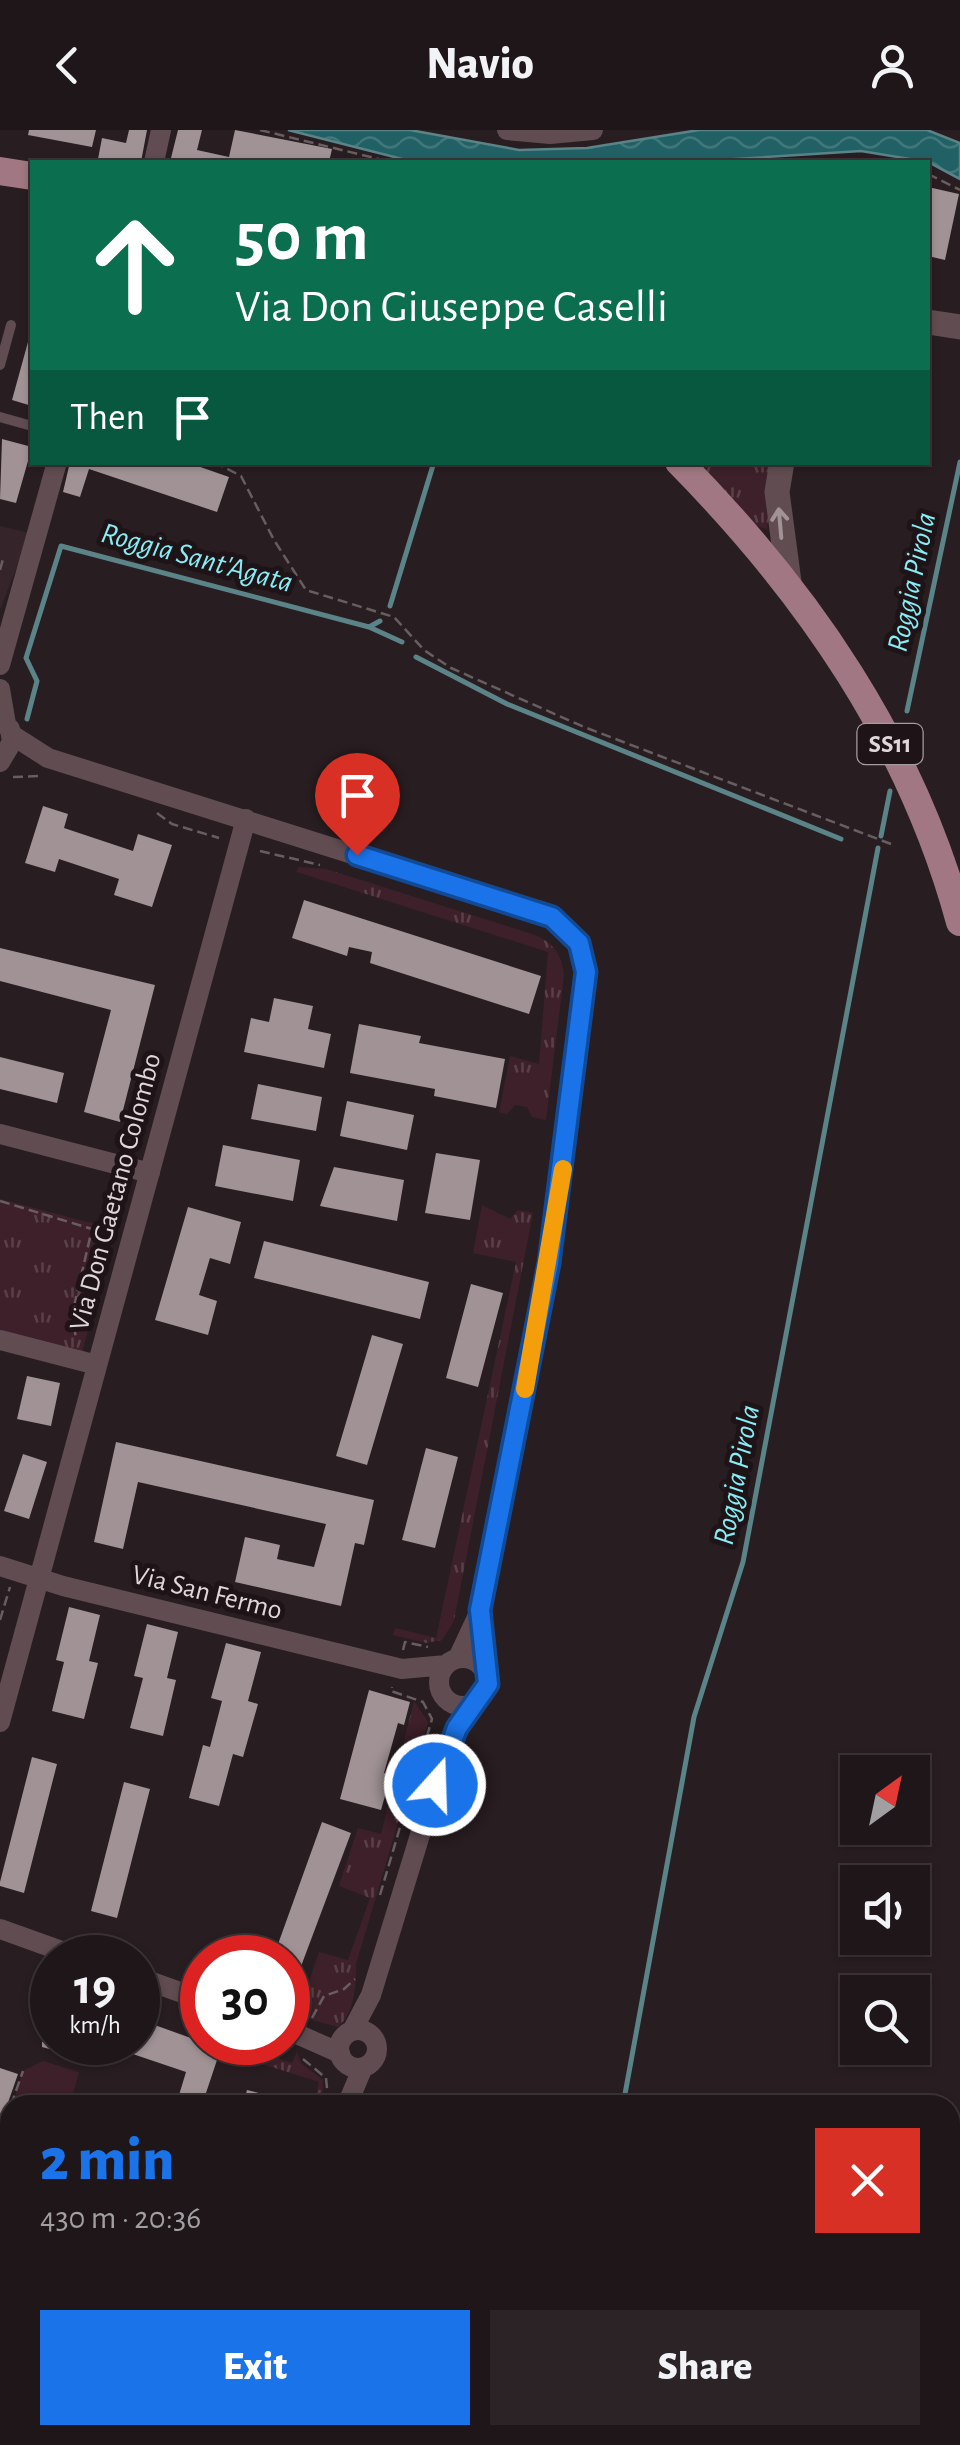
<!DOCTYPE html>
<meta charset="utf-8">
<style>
:root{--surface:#1e1618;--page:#2b2325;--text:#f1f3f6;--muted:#a19fa2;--line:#3c3537;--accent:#1a73e8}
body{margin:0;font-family:"Alegreya Sans",sans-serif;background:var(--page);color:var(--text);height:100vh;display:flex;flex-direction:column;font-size:38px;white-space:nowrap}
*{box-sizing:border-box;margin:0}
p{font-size:32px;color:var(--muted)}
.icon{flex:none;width:55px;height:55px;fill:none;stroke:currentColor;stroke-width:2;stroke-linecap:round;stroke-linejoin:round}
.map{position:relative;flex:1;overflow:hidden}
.drawer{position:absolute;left:0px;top:1965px;width:960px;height:350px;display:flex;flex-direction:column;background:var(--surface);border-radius:30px 30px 0 0;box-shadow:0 2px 8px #0004,0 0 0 2px var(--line)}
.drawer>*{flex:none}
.guide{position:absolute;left:30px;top:30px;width:900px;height:305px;border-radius:0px;box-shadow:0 2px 8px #0004,0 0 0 2px var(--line);background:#0b6e4f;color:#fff;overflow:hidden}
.needle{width:65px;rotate:33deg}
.buttons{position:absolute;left:840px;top:1625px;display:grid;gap:20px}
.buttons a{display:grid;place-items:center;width:90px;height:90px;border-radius:0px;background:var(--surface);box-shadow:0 2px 8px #0004,0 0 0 2px var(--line);font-size:50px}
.speed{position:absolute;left:30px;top:1805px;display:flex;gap:20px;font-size:50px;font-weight:700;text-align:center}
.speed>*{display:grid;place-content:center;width:130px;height:130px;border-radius:50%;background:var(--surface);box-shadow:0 2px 8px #0004,0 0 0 2px var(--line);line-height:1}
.speed small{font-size:25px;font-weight:400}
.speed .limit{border:15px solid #d22;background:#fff;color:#111}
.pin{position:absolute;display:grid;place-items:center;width:85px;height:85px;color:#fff;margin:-102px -42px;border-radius:50% 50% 50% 0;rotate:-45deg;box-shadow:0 0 10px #0007}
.pin .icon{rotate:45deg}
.me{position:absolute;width:110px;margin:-55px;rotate:20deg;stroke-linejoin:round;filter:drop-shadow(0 0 8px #0008)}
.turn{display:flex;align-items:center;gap:35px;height:210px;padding:0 40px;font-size:45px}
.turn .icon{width:130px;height:130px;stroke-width:2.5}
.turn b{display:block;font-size:70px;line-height:85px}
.then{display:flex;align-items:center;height:95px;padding:0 40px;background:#0003;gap:20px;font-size:38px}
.round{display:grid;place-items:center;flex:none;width:105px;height:105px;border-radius:0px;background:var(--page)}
.headline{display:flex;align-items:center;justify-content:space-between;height:170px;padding:0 40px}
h1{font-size:60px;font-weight:800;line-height:75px;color:var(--accent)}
.button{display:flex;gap:20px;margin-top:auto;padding:20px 40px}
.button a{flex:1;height:115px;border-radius:0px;background:var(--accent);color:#fff;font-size:40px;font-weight:800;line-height:115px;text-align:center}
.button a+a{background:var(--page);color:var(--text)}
header{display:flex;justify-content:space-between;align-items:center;height:130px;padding:0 40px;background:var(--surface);font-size:45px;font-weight:800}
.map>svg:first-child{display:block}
.built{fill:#35252a}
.grass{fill:url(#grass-tufts)}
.green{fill:#3d2029}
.water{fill:url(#water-waves);stroke:#5a8488;stroke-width:2.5}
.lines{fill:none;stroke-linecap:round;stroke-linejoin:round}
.stream{stroke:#5a8488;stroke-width:5}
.building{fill:#a09295}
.path{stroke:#685e61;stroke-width:2.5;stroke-dasharray:10 5;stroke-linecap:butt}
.service{stroke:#604c51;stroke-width:10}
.minor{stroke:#604c51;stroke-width:20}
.tertiary{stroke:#604c51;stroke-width:25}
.primary{stroke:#a07782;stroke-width:28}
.oneway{stroke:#a09295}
.route-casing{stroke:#114b97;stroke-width:25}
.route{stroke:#1a73e8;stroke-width:18}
.slow{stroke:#f59e0b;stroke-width:18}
.labels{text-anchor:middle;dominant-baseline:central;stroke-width:10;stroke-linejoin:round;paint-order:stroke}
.shield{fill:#1e1417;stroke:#a59c9f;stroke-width:2.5}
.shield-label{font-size:25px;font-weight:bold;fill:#dfd7d9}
.street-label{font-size:28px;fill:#dfd7d9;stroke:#1e1417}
.water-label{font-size:30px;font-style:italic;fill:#89edf4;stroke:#1e1417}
</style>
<header><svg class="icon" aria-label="back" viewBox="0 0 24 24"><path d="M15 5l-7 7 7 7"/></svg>Navio<svg class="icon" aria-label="person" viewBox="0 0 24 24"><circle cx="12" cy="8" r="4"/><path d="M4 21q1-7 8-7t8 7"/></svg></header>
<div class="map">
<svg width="960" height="2315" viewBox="0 0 960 2315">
<defs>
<pattern id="grass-tufts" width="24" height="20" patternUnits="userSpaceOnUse" patternTransform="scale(2.5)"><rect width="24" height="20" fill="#3d2029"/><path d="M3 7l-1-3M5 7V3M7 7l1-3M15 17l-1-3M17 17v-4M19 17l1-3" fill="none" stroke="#594047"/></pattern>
<pattern id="water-waves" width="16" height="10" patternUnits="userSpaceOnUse" patternTransform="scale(2.5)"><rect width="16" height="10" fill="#216166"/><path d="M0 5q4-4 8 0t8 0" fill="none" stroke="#41777b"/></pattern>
</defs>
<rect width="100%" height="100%" fill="#281d20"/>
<path class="built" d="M0,396L30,403L0,480Z"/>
<path class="grass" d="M696,333H775L767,399L756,396Z
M298,737L326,739L535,805C554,813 562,825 564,845L546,990L532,987L527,977L515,975L507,984L499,982L510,926L539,934L548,822L297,742Z
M0,1069L114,1099L80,1231L0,1210Z
M482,1075L510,1089L518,1080L533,1083L454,1491L442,1510L426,1513L393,1505L395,1498L436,1508L516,1132L473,1123Z
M414,1571L428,1592L356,1834C356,1855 355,1883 338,1897L297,1886L319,1822L348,1830L370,1768L339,1756L358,1698L381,1704Z
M244,1917L292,1933L297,1922L301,1933L323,1950V1975H314L319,1952L241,1927Z"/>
<path class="green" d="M43,1931L79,1942L70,1975H12L23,1941Z
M0,2043L10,2047V2097L2,2123Z"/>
<path class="water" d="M288,0H410L519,20L587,18L699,0H927L960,13V49L928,32L861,21L687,32H414Z"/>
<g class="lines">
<path class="stream" d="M390,476L434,332
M369,497L402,512
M416,527L507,574L841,709
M907,581L960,332
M27,589L37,551L26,528L61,416L369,497L380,491
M881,706L890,661
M623,1975L694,1587L743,1432L878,718
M561,2315L562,2305"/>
</g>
<path class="building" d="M29,0H96L92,17L28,5Z
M129,0H147L141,32L98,29L102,8L126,13Z
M178,0H202L197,20L229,27L235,0L332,19L329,32H170Z
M928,57L959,64L945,130L928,126Z
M28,212L32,213V276L12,270Z
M2,309L32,317L16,373L0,369Z
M70,332H186L229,347L217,382L89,339L80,367L63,362Z
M43,676L68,684L64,698L133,721L138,704L172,715L152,777L114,765L119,749L59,729L55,742L25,733Z
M304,770L541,846L529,884L370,833L372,822L349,817L347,826L292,808Z
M0,818L155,855L120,992L84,982L111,880L0,851Z
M274,868L313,876L308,899L331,904L324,938L244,922L251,888L269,892Z
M359,894L421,906L419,913L505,929L496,978L434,966L435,959L350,943Z
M0,927L64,943L57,973L0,959Z
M258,954L322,967L316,1001L251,989Z
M347,971L414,985L407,1020L340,1006Z
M223,1015L300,1030L293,1071L215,1056Z
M436,1023L480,1030L470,1090L425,1083Z
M334,1037L404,1050L397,1091L320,1076Z
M188,1077L241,1092L230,1134L210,1128L199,1165L217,1171L208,1205L155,1190Z
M264,1111L429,1152L420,1189L254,1148Z
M471,1154L503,1163L478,1257L446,1248Z
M372,1205L403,1214L367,1335L336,1326Z
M27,1246L60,1253L51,1296L17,1289Z
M116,1312L374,1370L364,1415L355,1413L341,1476L235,1452L245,1407L280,1415L277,1429L314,1437L326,1394L138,1352L123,1419L94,1412Z
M426,1318L458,1327L435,1418L402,1410Z
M23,1324L47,1332L29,1389L4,1381Z
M69,1477L100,1485L89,1531L98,1533L84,1589L52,1581L64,1532L56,1530Z
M147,1494L178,1502L167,1548L176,1550L163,1606L130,1598L143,1548L134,1546Z
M226,1513L261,1522L248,1571L258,1574L243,1627L233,1624L219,1676L189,1668L203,1615L210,1617L222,1571L211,1568Z
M369,1560L410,1572L404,1595L398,1593L384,1643L391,1645L381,1680L340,1669Z
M32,1627L57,1634L24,1763L0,1756V1752Z
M124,1652L150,1659L117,1788L91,1781Z
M322,1692L351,1703L288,1871V1828H273Z
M138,1889L202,1912H223L202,1975H176L186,1942L106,1915L138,1912Z
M42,1912H99L94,1931L42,1917Z
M0,1938L18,1944L2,1990L0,1989Z
M247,1960L285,1970V1975H243Z"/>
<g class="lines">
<path class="path" d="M260,0L391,32
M780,32H889
M928,44L960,60
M214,332L241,346L274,410L306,460L394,487L424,520L451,538L584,597L891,714
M0,440L3,429
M13,647L40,646
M157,683L172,694L219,708
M260,721L320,735
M0,1071L92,1099L72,1185L76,1208
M0,1490L10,1457
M403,1520L405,1512L428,1517
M380,1765L432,1589L423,1572L391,1561L392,1557
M312,1888L324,1866L344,1859L355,1849
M303,1929L326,1948L328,1969
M11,1975L23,1941
M0,2005L10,1977
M168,2305L204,2315"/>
<path class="service" d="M0,235L11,195
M0,287L32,296"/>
<path class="minor" d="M507,0L550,4L593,0
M154,32L161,0
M0,535L57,332
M0,559L6,594
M0,590L10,599L12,612L0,632
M12,605L48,628L552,787L579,813L586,849L549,1133L480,1481L458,1528
M0,1004L150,1043
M0,1210L97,1235
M0,1436L63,1456L402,1539L446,1535
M439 1552a24 24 0 1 1 48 0a24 24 0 1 1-48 0Z
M0,1592L246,689
M0,1799L81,1828
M138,1847L202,1870
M288,1900L340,1923
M339 1919a19 19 0 1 1 38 0a19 19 0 1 1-38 0Z
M352,1901L371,1865L446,1620L468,1576
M347,1975L363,1937
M0,2252L10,2255
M260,2315L263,2305"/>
<path class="tertiary" d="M928,192L960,197
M782,332L777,362L789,452"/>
<path class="primary" d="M0,41L32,46
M679,332C808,463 911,612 960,792"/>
</g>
<defs><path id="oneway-shaft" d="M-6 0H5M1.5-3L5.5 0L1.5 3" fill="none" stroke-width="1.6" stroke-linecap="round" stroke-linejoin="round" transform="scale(2.5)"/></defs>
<use class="oneway" href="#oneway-shaft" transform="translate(780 393) rotate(-95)"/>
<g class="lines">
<defs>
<path id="route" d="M357,725L552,787L579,813L586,842L549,1133L480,1480L488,1554L457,1598L435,1655"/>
</defs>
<use href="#route" class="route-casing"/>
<use href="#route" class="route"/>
<path class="slow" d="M525,1259L563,1039"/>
</g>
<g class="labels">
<rect class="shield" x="857.5" y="594" width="65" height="40" rx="8"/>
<g class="shield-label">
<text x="890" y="614">SS11</text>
</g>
<g class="street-label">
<text transform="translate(116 1062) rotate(-75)">Via Don Gaetano Colombo</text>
<text transform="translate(207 1463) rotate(14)">Via San Fermo</text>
</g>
<g class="water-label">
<text transform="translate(197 428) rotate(15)">Roggia Sant'Agata</text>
<text transform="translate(912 452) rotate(-78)">Roggia Pirola</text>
<text transform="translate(737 1345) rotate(-79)">Roggia Pirola</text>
</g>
</g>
</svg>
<div class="buttons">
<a><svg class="needle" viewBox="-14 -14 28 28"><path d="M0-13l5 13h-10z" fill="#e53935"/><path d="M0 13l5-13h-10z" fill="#a19fa2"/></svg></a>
<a><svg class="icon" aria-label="sound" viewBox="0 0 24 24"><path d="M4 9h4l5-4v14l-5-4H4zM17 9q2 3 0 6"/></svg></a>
<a><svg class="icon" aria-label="search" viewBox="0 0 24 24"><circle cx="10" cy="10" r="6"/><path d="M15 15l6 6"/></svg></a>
</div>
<div class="speed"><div>19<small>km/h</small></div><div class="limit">30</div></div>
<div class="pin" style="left:357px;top:725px;background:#d93025"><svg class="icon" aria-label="arrive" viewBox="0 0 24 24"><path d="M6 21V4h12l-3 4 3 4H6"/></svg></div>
<svg class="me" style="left:435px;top:1655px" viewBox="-20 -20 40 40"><circle r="17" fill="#1a73e8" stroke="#fff" stroke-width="3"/><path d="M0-11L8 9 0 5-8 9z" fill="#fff"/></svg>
<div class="guide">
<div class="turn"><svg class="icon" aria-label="ahead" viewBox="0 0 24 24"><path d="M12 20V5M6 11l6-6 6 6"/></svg><div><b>50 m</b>Via Don Giuseppe Caselli</div></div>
<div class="then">Then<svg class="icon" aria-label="arrive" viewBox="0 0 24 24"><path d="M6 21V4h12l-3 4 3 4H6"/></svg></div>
</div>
<section class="drawer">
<div class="headline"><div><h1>2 min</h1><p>430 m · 20:36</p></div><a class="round" style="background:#d93025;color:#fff"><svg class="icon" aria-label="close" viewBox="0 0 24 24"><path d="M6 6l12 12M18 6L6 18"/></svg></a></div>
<div class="button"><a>Exit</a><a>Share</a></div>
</section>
</div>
